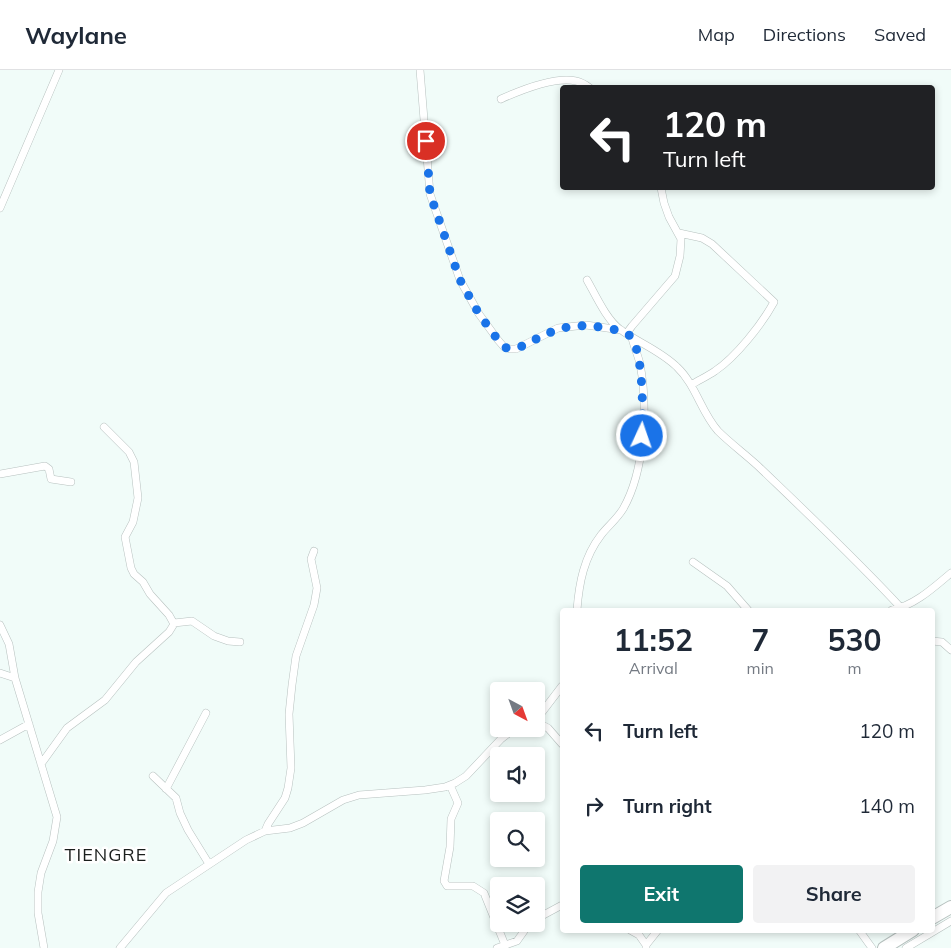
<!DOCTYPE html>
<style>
:root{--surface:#fff;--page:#f2f2f3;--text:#1f2937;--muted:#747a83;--line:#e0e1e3;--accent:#0f766e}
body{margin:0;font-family:Mulish,sans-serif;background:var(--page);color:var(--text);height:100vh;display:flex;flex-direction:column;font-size:19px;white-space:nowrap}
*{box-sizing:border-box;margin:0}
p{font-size:16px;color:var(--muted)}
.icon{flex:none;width:28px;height:28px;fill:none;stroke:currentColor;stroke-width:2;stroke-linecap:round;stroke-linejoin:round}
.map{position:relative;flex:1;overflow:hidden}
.panel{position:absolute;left:560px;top:538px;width:375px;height:325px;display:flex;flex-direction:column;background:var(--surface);border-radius:5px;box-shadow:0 2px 8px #0003}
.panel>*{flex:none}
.banner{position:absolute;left:560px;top:15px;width:375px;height:105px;border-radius:5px;box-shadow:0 2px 8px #0003;background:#202124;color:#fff;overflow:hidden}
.needle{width:32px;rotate:139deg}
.controls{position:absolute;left:490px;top:612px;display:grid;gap:10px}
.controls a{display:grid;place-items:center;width:55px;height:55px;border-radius:5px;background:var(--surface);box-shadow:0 2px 8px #0003;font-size:25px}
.pin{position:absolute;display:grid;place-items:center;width:42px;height:42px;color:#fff;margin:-21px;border:2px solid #fff;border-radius:50%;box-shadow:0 1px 5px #0007}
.me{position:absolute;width:55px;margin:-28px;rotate:3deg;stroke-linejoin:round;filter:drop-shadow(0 0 4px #0008)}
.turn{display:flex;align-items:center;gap:18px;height:105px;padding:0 20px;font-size:22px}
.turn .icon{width:65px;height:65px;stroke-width:2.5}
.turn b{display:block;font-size:35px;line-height:42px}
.eta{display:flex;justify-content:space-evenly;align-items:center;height:85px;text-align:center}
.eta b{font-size:30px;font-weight:700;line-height:35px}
.button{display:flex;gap:10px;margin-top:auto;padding:10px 20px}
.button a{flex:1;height:58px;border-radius:5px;background:var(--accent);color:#fff;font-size:20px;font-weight:700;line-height:58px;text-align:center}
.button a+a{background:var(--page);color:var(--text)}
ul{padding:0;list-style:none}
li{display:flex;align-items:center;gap:15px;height:75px;padding:0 20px}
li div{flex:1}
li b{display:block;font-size:19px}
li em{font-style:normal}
header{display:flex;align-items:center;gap:30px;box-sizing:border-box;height:70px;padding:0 25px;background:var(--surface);border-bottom:1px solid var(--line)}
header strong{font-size:24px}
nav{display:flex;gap:28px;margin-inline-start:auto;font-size:18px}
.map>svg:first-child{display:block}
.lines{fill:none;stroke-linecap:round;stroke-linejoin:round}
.street-casing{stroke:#b7c1bf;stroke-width:8}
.highway-casing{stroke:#b7c1bf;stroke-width:14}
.street{stroke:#fff;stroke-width:7}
.highway{stroke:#fff;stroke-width:12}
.route{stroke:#1a73e8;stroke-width:9;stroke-dasharray:0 16.2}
.labels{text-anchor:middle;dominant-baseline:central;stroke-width:5;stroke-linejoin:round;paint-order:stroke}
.quarter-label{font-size:18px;letter-spacing:1px;fill:#1a1e1c;stroke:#fff}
</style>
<header>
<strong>Waylane</strong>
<nav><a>Map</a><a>Directions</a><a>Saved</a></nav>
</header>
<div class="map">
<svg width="951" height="878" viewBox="0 0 951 878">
<rect width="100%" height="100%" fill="#f1fcf9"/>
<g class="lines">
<defs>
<path id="street" d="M420,0L430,124L460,210L479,244L498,270L504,277L510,279H516L558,258L586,255L621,260
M501,29C521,20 555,6 576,11C581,12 586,15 590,18
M0,138L59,0
M679,163L702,168L712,174L774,232C762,254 736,287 715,301C708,306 699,310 691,315
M587,210C595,224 607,251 621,260C639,273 661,281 677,297C696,315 701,342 718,361C730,373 745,384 758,396C807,443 857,490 903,540
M629,265V260L632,256L675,206L680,186L681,169L669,147L664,133L661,118
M0,404L45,396L49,399L51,409L71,412
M693,492L727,516L748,540
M577,540C579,513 584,487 601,465C608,456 617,449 623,439C645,401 648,336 640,294C638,285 634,277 632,268
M892,540C915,535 933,518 951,503
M174,553L192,551L214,566L228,571L240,572
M0,555L9,574L15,608L57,747L53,771L41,803L38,822V843L44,878
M932,571L942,572L951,580
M0,603L15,608
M536,650L562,616
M536,652L548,658L562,674
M0,670L29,654
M41,694L67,658L105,630L136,592L169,562L174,554L169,545L150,524L143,512L134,504L131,498L125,467L133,452L138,428L134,392L129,382L104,357
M153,706L176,728L180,743L188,760L209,794
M450,715L458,733L451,749L450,777L444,811L447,816H473L484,823L505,875
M166,719L206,643
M265,761L268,754L285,728L288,718L291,698L289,644L292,615L296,586L314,535L317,518L311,489L314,481
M536,849L562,835
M630,860L639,865L646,875V878
M859,860L872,878
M646,875L658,860
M120,878L166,823L246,770L265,761L290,758L303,753L343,730L359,725L425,720L445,717L455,713L466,706L501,669L514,659
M497,878L517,871L529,854
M906,878L951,851"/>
<path id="highway" d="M932,848L951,837
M884,878L913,860"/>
</defs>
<use href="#street" class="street-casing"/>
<use href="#highway" class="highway-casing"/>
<use href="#street" class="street"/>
<use href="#highway" class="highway"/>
</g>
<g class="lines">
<path class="route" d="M426,71L430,124L460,210L479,244L498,270L504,277L510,279H516C553,261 564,251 607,258C614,260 623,260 629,265C644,277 643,346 642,366"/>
</g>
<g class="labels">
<g class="quarter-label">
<text x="106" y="784">TIENGRE</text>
</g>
</g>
</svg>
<div class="controls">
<a><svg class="needle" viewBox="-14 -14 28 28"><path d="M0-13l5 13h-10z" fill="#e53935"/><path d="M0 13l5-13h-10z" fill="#747a83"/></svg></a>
<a><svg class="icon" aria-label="sound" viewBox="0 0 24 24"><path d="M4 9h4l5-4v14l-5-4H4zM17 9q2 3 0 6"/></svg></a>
<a><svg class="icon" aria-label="search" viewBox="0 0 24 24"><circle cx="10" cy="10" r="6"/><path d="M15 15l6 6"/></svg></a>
<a><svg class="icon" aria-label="layers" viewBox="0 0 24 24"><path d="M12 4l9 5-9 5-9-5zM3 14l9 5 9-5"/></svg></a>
</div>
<div class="pin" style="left:426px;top:71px;background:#d93025"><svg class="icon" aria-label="arrive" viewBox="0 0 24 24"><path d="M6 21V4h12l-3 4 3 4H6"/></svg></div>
<svg class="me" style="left:642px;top:366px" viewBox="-20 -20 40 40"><circle r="17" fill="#1a73e8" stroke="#fff" stroke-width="3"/><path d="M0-11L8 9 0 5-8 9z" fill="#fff"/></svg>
<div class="banner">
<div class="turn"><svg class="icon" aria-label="left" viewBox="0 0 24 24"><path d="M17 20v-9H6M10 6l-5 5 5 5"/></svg><div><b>120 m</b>Turn left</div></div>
</div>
<section class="panel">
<div class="eta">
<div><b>11:52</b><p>Arrival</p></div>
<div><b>7</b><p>min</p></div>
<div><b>530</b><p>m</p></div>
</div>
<ul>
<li><svg class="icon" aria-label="left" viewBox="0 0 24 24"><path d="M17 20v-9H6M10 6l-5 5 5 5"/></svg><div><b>Turn left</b></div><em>120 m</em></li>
<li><svg class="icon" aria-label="right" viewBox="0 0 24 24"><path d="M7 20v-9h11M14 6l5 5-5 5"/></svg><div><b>Turn right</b></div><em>140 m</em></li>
</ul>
<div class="button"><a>Exit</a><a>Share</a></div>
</section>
</div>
